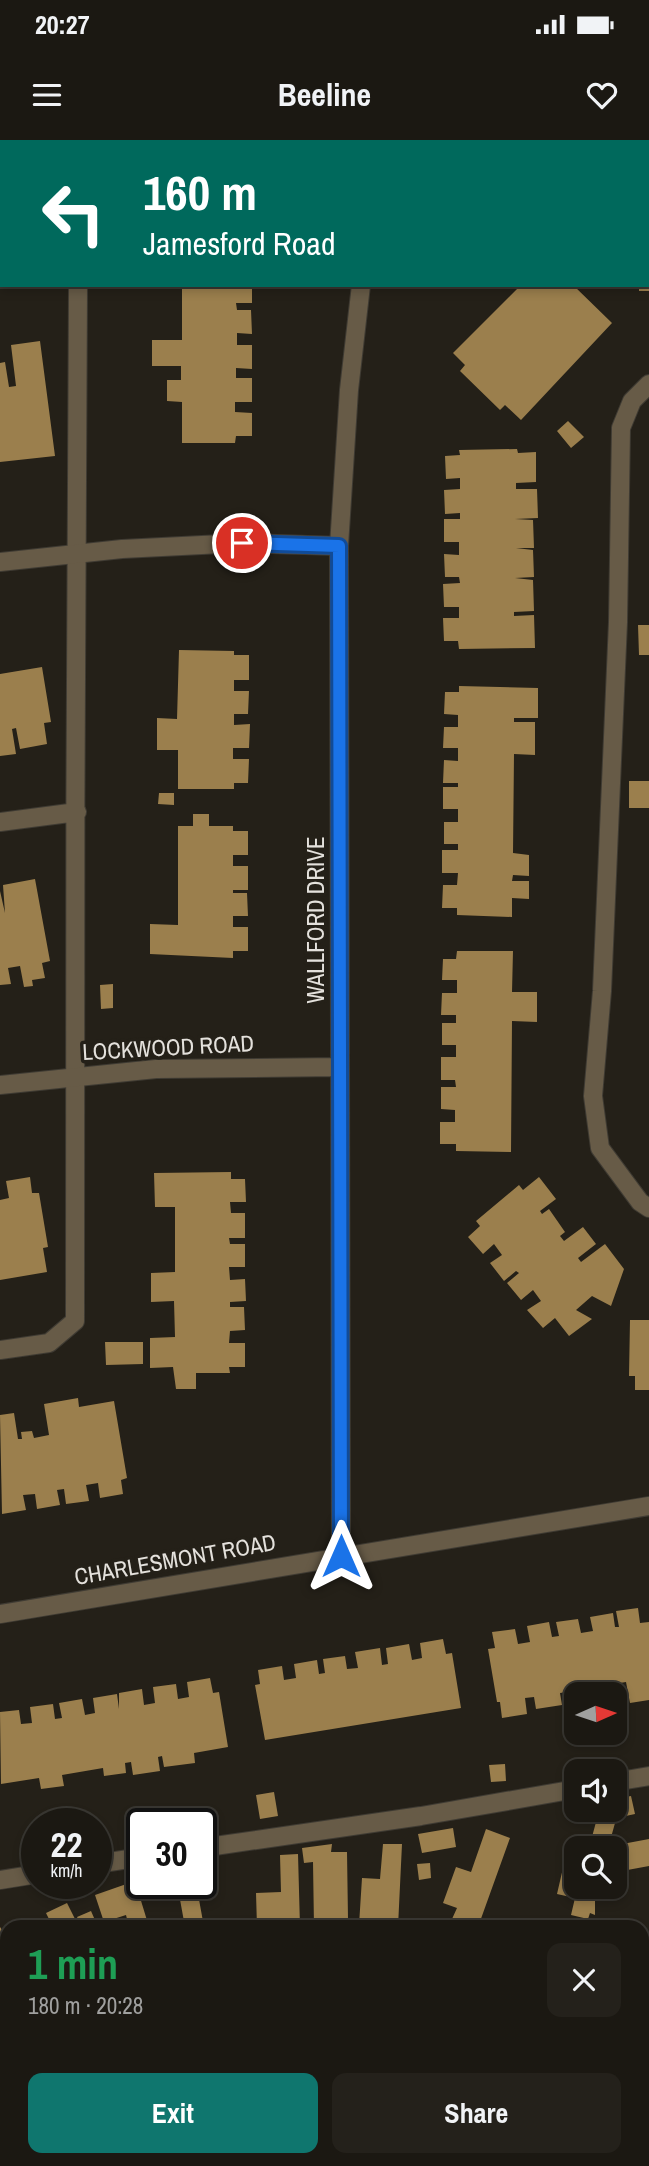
<!DOCTYPE html>
<meta charset="utf-8">
<style>
:root{--surface:#1b1812;--page:#24211b;--text:#f1f3f6;--muted:#a0a09f;--line:#393732;--accent:#0f766e}
body{margin:0;font-family:"Archivo Narrow",sans-serif;background:var(--page);color:var(--text);height:100vh;display:flex;flex-direction:column;font-size:26px;white-space:nowrap}
*{box-sizing:border-box;margin:0}
p{font-size:23px;color:var(--muted)}
.icon{flex:none;width:38px;height:38px;fill:none;stroke:currentColor;stroke-width:2;stroke-linecap:round;stroke-linejoin:round}
.map{position:relative;flex:1;overflow:hidden}
.drawer{position:absolute;left:0px;top:1780px;width:649px;height:247px;display:flex;flex-direction:column;background:var(--surface);border-radius:21px 21px 0 0;box-shadow:0 4px 10px #0003,0 0 0 2px var(--line)}
.drawer>*{flex:none}
.hud{position:absolute;left:0px;top:0px;width:649px;height:147px;box-shadow:0 4px 10px #0003,0 0 0 2px var(--line);background:#00695c;color:#fff;overflow:hidden}
.needle{width:46px;rotate:87deg}
.fabs{position:absolute;left:564px;top:1542px;display:grid;gap:14px}
.fabs a{display:grid;place-items:center;width:63px;height:63px;border-radius:14px;background:var(--surface);box-shadow:0 4px 10px #0003,0 0 0 2px var(--line);font-size:35px}
.speed{position:absolute;left:21px;top:1668px;display:flex;gap:14px;font-size:35px;font-weight:700;text-align:center}
.speed>*{display:grid;place-content:center;width:91px;height:91px;border-radius:50%;background:var(--surface);box-shadow:0 4px 10px #0003,0 0 0 2px var(--line);line-height:1}
.speed small{font-size:18px;font-weight:400}
.speed .limit{border:4px solid #111;border-radius:10px;background:#fff;color:#111}
.pin{position:absolute;display:grid;place-items:center;width:60px;height:60px;color:#fff;margin:-30px;border:4px solid #fff;border-radius:50%;box-shadow:0 2px 7px #0007}
.me{position:absolute;width:77px;margin:-38px;rotate:0deg;stroke-linejoin:round;filter:drop-shadow(0 0 5px #0008)}
.turn{display:flex;align-items:center;gap:24px;height:147px;padding:0 28px;font-size:32px}
.turn .icon{width:91px;height:91px;stroke-width:2.5}
.turn b{display:block;font-size:49px;line-height:60px}
.round{display:grid;place-items:center;flex:none;width:74px;height:74px;border-radius:14px;background:var(--page)}
.headline{display:flex;align-items:center;justify-content:space-between;height:119px;padding:0 28px}
h1{font-size:42px;font-weight:700;line-height:52px;color:#1e9e55}
.action{display:flex;gap:14px;margin-top:auto;padding:14px 28px}
.action a{flex:1;height:80px;border-radius:14px;background:var(--accent);color:#fff;font-size:28px;font-weight:700;line-height:80px;text-align:center}
.action a+a{background:var(--page);color:var(--text)}
.status{display:flex;justify-content:space-between;align-items:center;height:49px;padding:0 35px;background:var(--surface);direction:ltr}
.status svg{height:19px;fill:currentColor}
header{display:flex;justify-content:space-between;align-items:center;height:91px;padding:0 28px;background:var(--surface);font-size:32px;font-weight:700}
.map>svg:first-child{display:block}
.building{fill:#9b7f4d}
.lines{fill:none;stroke-linecap:round;stroke-linejoin:round}
.service-casing{stroke:#3f3b33;stroke-width:20}
.minor-casing{stroke:#3f3b33;stroke-width:20}
.tertiary-casing{stroke:#3f3b33;stroke-width:20}
.service{stroke:#675b47;stroke-width:18}
.minor{stroke:#675b47;stroke-width:18}
.tertiary{stroke:#675b47;stroke-width:18}
.route-casing{stroke:#114b97;stroke-width:18}
.route{stroke:#1a73e8;stroke-width:12}
.labels{text-anchor:middle;dominant-baseline:central;stroke-width:7;stroke-linejoin:round;paint-order:stroke}
.street-label{font-size:23px;fill:#e4e1dc;stroke:#242018}
</style>
<div class="status"><b>20:27</b><svg viewBox="0 0 49 12"><path d="M0 12V9h3v3zM5 12V6h3v6zM10 12V3h3v9zM15 12V0h3v12zM26 1h20v11H26zM47 4h2v5h-2z"/></svg></div>
<header><svg class="icon" aria-label="menu" viewBox="0 0 24 24"><path d="M4 6h16M4 12h16M4 18h16"/></svg>Beeline<svg class="icon" aria-label="heart" viewBox="0 0 24 24"><path d="M12 20l-8-8c-3-5 5-10 8-4 3-6 11-1 8 4z"/></svg></header>
<div class="map">
<svg width="649" height="2026" viewBox="0 0 649 2026">
<rect width="100%" height="100%" fill="#242018"/>
<path class="building" d="M182,145H252V163H236L237,170H251L252,194L237,193V205H252V229L236,228V238H252V262H235V272L252,273V296H236L235,303H182V262L167,261V240H181V226H152V200H182Z
M521,145H573L612,183L521,280L505,265L500,270L460,231L465,225L453,213Z
M639,145H649V151H639Z
M40,201L55,316L0,322V223L5,222L9,247L16,246L11,205Z
M568,281L584,297L571,308L557,291Z
M517,309L518,313L536,312V342L516,343V349H537L538,378L515,379L533,380L534,408H516L533,410L534,437L515,438L533,440L534,471L514,472V476L534,475L535,508L459,509L458,501H444L443,478H459V467H444L443,444L460,443L459,437H445L444,414L459,415V402H444V379H460V373L445,374L444,350L460,349V338L446,339L445,316L460,315L459,310Z
M638,485H649V515H639Z
M179,510L234,511V515H249V540H234V551H249L248,574H234V585L250,584L249,608H233V619H249L248,643H234V649H178V610H157V578L177,579Z
M42,527L51,582L44,583L47,604L20,609L16,588L12,589L16,614L0,616V534Z
M459,546L538,548V578H514V582H535V615L514,614L513,713L529,715V736L513,735L512,741H529V759L512,758V777L457,775V768H442L443,745H457L458,733H442V710H458V704H444V682H458V669H443V647H458V643H443L444,620L458,621V608H443L444,587H458V575L444,574L445,552H459Z
M629,641H649V668H629Z
M159,653H174V665L158,664Z
M193,674H209V686H233V691H248V715H233V726H248V750H233V753H247L248,776H233V787H248V811H233V818L150,814V784L178,785V686H193Z
M35,739L50,821L42,823L45,838L32,840L33,846L24,847L20,826L8,828L11,844L0,845V751L5,773L3,745Z
M457,811H513L512,852H537V882L512,881L511,1012L456,1011V1004H440V982H455V970L441,969V947H456L455,940H441V917H456V905H442V883H456V875H441L442,853H457V840H442L443,819H456Z
M113,844V868L101,869L100,845Z
M231,1032V1039H245L246,1062H230L231,1073H245V1098H229L230,1104H245V1127H229L230,1140L245,1139L246,1161L230,1162V1167H244L245,1190L230,1191L229,1203H245V1227H229L230,1233H196V1249H176L173,1227L150,1228V1198L175,1197L174,1161L151,1162V1133L175,1132V1067H155L154,1033Z
M30,1037L32,1053H39L48,1107L43,1108L47,1132L0,1140V1060L9,1058L6,1041Z
M539,1037L556,1059L540,1071L542,1074L549,1069L565,1092L560,1096L564,1101L583,1087L596,1104L578,1118L581,1122L605,1104L624,1129L611,1166L592,1156L576,1170L592,1179L569,1196L555,1178L543,1188L527,1170L541,1161L533,1150L521,1160L507,1143L519,1133L516,1131L504,1141L490,1123L502,1115L494,1104L483,1114L468,1097L480,1086L476,1081L519,1045L523,1050Z
M630,1180H649V1250H635V1236H629Z
M105,1202H143V1224L106,1225Z
M78,1258L79,1267L114,1261L127,1338L121,1340L123,1354L100,1358L98,1343L86,1345L89,1361L66,1364L64,1349L57,1350L60,1365L37,1369L35,1354L23,1355L26,1370L2,1374L0,1275L14,1273L18,1299H22L21,1292L32,1291L34,1298L49,1295L44,1264Z
M638,1468L640,1483L649,1482V1560L630,1563L626,1542L595,1547L597,1554H576V1564L569,1565L567,1552L560,1553L562,1565L536,1569L534,1557L525,1558L527,1574L502,1578L500,1562H497L488,1509L495,1508L492,1492L515,1489L518,1504L530,1502L527,1486L549,1482L552,1497L559,1496L556,1482L578,1479L581,1493L593,1491L590,1477L613,1473L615,1487H619L616,1471Z
M443,1499L446,1514L452,1513L461,1568L265,1600L255,1545L260,1544L258,1530L282,1526L284,1540L296,1538L294,1524L317,1520L319,1534L325,1533L323,1519L345,1516L347,1529L358,1528L355,1512L380,1508L382,1525L388,1524L386,1508L409,1504L412,1520L422,1518L420,1503Z
M210,1538L213,1553L219,1552L228,1607L194,1613L195,1623L164,1627L162,1616L158,1617L160,1631L133,1635L131,1622L125,1623L126,1633L104,1636L103,1628L62,1635L64,1646L41,1649L39,1638L1,1644L0,1572L19,1570L21,1584L32,1583L30,1567L53,1564L55,1579L62,1578L59,1563L82,1559L85,1575L95,1573L93,1558L117,1554L119,1569V1553L142,1549L144,1565L155,1563L153,1547L176,1544L178,1559L189,1557L187,1542Z
M505,1624L506,1641L491,1642L489,1625Z
M274,1652L278,1676L260,1679L256,1655Z
M631,1656L635,1674L621,1677L619,1672L614,1673V1659Z
M599,1671L617,1676L608,1708H589Z
M453,1688L456,1707L422,1713L418,1694Z
M486,1689L510,1698L478,1787H472L452,1779L457,1768L443,1763L456,1727L471,1732Z
M649,1699V1726L622,1731L617,1705Z
M332,1704L331,1712H347L348,1779H353V1785L314,1787L313,1722L304,1723L302,1708Z
M383,1704H402L398,1787L359,1785L362,1738L380,1739Z
M298,1714L300,1787H257L256,1753L281,1752L280,1715Z
M566,1715L576,1718V1746H597L596,1752L601,1753L600,1759L595,1758V1775L590,1773L588,1779L571,1775L575,1758L557,1754Z
M430,1723L431,1738L419,1740L417,1724Z
M135,1741L149,1787H129L126,1775L104,1782L95,1755Z
M177,1743H196L204,1787H185Z
M67,1763L79,1787H53L46,1773Z
M91,1771L98,1787H82L77,1777Z
M0,1787L7,1797V1830L0,1835Z
M7,1834V1852L0,1842Z
M0,1996H1L10,2026H0Z
M139,2020H158L160,2026H141Z
M180,2020H217L218,2026H181Z
M235,2020H267L268,2026H236Z
M288,2020H318L319,2026H289Z
M336,2020H370L371,2026H336Z
M391,2020H420L421,2026H383L382,2021Z
M437,2020H482L483,2026H438Z
M496,2020H534L536,2026H497Z"/>
<g class="lines">
<defs>
<path id="service" d="M79,2V0
M0,11L2,10
M649,244L632,261L621,288L618,482L602,851L593,956L600,1008L640,1062L649,1068
M0,682L77,672
M0,1210L49,1203L75,1181C73,836 77,490 78,145
M614,1642L649,1636
M201,1708L421,1676L576,1649
M96,1724L142,1717
M0,1740L37,1734
M642,1834L649,1833
M0,1909L7,1908"/>
<path id="minor" d="M390,2L391,0
M0,422L122,409L242,403L339,406
M0,945L156,929L339,927
M341,1416L339,406L349,250L361,145
M0,1474L649,1366"/>
<path id="tertiary" d="M642,1975L649,1964
M611,2026L615,2020"/>
</defs>
<use href="#service" class="service-casing"/>
<use href="#minor" class="minor-casing"/>
<use href="#tertiary" class="tertiary-casing"/>
<use href="#service" class="service"/>
<use href="#minor" class="minor"/>
<use href="#tertiary" class="tertiary"/>
</g>
<g class="lines">
<defs>
<path id="route" d="M242,403L339,406L341,1416"/>
</defs>
<use href="#route" class="route-casing"/>
<use href="#route" class="route"/>
</g>
<g class="labels">
<g class="street-label">
<text transform="translate(315 780) rotate(-90)">WALLFORD DRIVE</text>
<text transform="translate(168 907) rotate(-3)">LOCKWOOD ROAD</text>
<text transform="translate(175 1419) rotate(-10)">CHARLESMONT ROAD</text>
</g>
</g>
</svg>
<div class="fabs">
<a><svg class="needle" viewBox="-14 -14 28 28"><path d="M0-13l5 13h-10z" fill="#e53935"/><path d="M0 13l5-13h-10z" fill="#a0a09f"/></svg></a>
<a><svg class="icon" aria-label="sound" viewBox="0 0 24 24"><path d="M4 9h4l5-4v14l-5-4H4zM17 9q2 3 0 6"/></svg></a>
<a><svg class="icon" aria-label="search" viewBox="0 0 24 24"><circle cx="10" cy="10" r="6"/><path d="M15 15l6 6"/></svg></a>
</div>
<div class="speed"><div>22<small>km/h</small></div><div class="limit">30</div></div>
<div class="pin" style="left:242px;top:403px;background:#d93025"><svg class="icon" aria-label="arrive" viewBox="0 0 24 24"><path d="M6 21V4h12l-3 4 3 4H6"/></svg></div>
<svg class="me" style="left:341px;top:1416px" viewBox="-20 -20 40 40"><path d="M0-17L14 15 0 8-14 15z" fill="#1a73e8" stroke="#fff" stroke-width="4"/></svg>
<div class="hud">
<div class="turn"><svg class="icon" aria-label="left" viewBox="0 0 24 24"><path d="M17 20v-9H6M10 6l-5 5 5 5"/></svg><div><b>160 m</b>Jamesford Road</div></div>
</div>
<section class="drawer">
<div class="headline"><div><h1>1 min</h1><p>180 m · 20:28</p></div><a class="round"><svg class="icon" aria-label="close" viewBox="0 0 24 24"><path d="M6 6l12 12M18 6L6 18"/></svg></a></div>
<div class="action"><a>Exit</a><a>Share</a></div>
</section>
</div>
